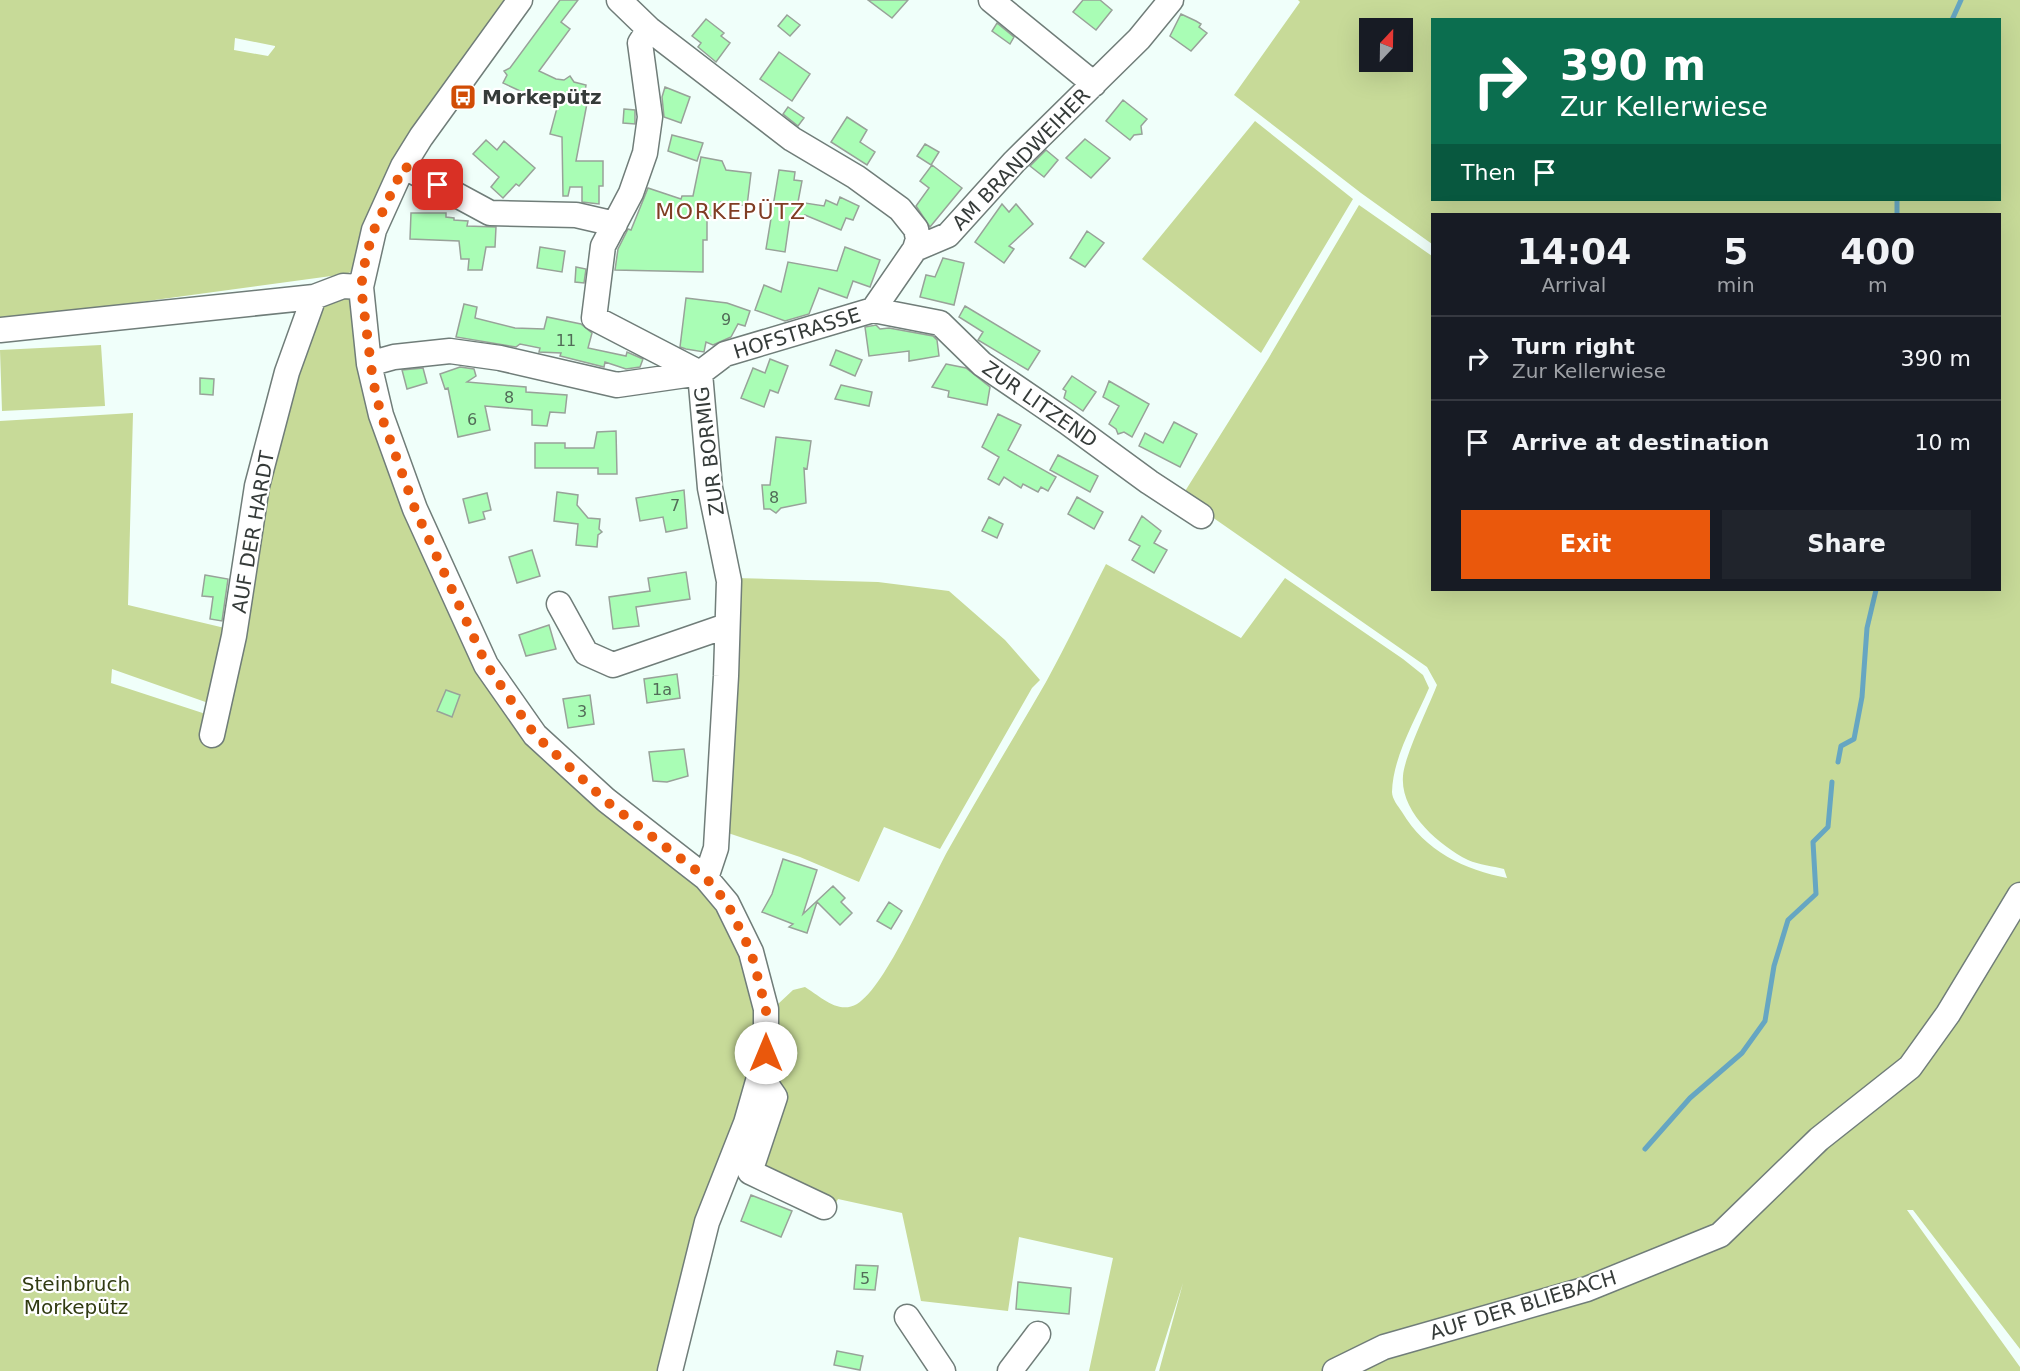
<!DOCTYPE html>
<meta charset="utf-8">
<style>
:root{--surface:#171b24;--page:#20242c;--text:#f1f3f6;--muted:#9ea1a6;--line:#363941;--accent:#ea580c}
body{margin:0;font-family:"DejaVu Sans",sans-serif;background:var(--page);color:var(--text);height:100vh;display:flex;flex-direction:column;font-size:22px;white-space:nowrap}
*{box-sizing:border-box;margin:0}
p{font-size:20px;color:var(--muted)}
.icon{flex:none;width:33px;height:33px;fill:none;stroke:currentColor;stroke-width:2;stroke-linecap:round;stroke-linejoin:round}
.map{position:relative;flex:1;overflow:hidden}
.sheet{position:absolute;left:1431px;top:213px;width:570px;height:378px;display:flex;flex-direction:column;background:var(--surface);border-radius:0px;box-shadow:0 6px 24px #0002}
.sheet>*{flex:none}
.top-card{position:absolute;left:1431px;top:18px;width:570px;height:183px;border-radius:0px;box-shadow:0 6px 24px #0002;background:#0b6e4f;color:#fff;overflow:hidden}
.needle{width:39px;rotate:22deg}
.tools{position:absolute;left:1359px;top:18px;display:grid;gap:12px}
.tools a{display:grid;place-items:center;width:54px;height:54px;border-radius:0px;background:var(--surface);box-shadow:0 6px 24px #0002;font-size:30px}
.pin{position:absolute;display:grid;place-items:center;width:51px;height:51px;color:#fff;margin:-26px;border-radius:12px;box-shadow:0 3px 9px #0006}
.me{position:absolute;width:66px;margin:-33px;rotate:0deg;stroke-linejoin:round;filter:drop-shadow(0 0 4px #0008)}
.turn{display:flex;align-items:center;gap:21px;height:126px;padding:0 30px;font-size:27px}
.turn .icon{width:78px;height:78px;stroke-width:2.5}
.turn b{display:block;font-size:42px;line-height:51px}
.then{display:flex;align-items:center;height:57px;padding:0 30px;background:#0003;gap:12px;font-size:22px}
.eta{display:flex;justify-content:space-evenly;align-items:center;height:102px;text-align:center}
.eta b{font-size:36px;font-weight:800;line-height:42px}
.button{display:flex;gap:12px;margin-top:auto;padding:12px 30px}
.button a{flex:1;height:69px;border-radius:0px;background:var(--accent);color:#fff;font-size:24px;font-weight:800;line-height:69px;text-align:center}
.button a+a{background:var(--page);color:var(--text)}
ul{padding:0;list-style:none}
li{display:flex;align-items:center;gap:18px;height:84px;padding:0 30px;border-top:2px solid var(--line)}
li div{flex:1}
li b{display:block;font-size:22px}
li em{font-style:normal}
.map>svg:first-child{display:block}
.green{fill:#c7da98;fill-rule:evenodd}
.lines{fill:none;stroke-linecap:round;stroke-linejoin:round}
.stream{stroke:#66a6c2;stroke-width:5}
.building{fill:#a9fdb5;stroke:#98a299;stroke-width:1.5}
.minor-casing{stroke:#707d79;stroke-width:27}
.minor{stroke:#fff;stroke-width:24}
.route{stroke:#ea580c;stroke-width:10;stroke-dasharray:0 18}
.labels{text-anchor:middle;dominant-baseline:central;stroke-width:4.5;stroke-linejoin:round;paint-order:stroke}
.number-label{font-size:16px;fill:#526c58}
.poi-label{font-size:20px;font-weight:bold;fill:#353b39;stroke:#fff;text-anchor:start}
.street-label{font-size:20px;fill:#353b39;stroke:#fff}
.park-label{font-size:20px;fill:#313b12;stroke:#fff}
.quarter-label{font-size:22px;letter-spacing:1.5px;fill:#7f3d23;stroke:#fff}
</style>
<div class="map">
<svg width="2020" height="1371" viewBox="0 0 2020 1371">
<rect width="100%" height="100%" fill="#f0fffa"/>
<path class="green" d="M0,0H509C457,70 392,140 365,225C360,239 358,255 355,270L346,274L0,321ZM235,38L275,46V47L268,56L234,50Z
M1298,0H2020V1349L1913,1210H1907L2020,1367V1371H1159L1183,1283L1155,1371H1089L1113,1258L1019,1237L1008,1311L921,1301L902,1213L838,1199L833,1208L762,1173L777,1005L793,990L805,987C820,996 838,1015 857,1004C886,987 929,885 947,852C979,795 1013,739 1046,682C1067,644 1086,603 1106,564L1241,638L1285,578L1403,659L1423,675L1429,688C1415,721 1393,756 1392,792C1392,799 1398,806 1402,812C1425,851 1465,870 1507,878L1504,869C1493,866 1479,865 1468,860C1439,845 1400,812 1403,776C1404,757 1429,706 1437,685L1427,667L1182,496L1268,359L1359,205L1432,256V590H2000V214H1432V244L1361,193L1234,95L1300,2ZM1432,20H2000V200H1432ZM1370,28H1402V62H1370Z
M1255,121L1353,199L1261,353L1142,259Z
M350,296L485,682L702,887C747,943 756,988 755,1058L660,1371H0V421L133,413L128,605L229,629L214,705L112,669L111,683L224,720L263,497L311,311Z
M101,345L105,406L2,411L0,350Z
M735,578L878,582L949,591L1005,640L1040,680L1032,688L940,849L884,827L859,882L800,857L725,832Z"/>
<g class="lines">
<path class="stream" d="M1952,20L1961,0
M1897,200V214
M1838,762L1841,746L1854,739L1862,697L1867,628L1876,590
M1645,1149L1690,1098L1742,1053L1765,1021L1774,966L1788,920L1816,894L1813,842L1828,827L1832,782"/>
</g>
<path class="building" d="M560,0H578L561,22L570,29L539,71L556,79L564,80L570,76L574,82L586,85L585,92L589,93L576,161H603V186H599V204L582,202V187H570L568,196H563L562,137L550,134L557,108L503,83L507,75L504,71L510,68Z
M868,0H908L892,18Z
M1083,0H1100L1112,10L1096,30L1073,12Z
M1181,14L1196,21L1201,24L1199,27L1207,33L1191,51L1170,36Z
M787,15L800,25L790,36L778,26Z
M706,19L724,33L721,36L730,43L716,62L698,47L701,43L692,36Z
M997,23L1014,37L1010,44L992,31Z
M779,52L810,74L792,101L760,79Z
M665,87L690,97L681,123L664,117L662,97Z
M1123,100L1147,119L1141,126L1142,134L1134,135L1130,140L1106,121Z
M788,107L804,118L798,126L783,114Z
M624,109L635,110V124L623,123Z
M847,117L867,130L860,142L875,152L867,165L831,142Z
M672,135L703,143L697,161L668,151Z
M1085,139L1110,158L1091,178L1066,158Z
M486,140L497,150L504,141L535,168L519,186L516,184L503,198L491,187L499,177L473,154Z
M925,144L939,152L931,165L917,156Z
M1046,150L1058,160L1044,177L1030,166Z
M701,157L722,161L726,170L751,173L747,206L721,202L720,216H707V240H703V272L615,270L618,249L628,229L631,230L648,188L681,199L682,196H693Z
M932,165L962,188L930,227L916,206L929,188L920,181Z
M779,170L795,172L794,180L802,181L798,202L824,206L826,200L837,205L840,197L859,206L853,220L846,218L841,230L805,215L804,219L790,217L785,252L766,249Z
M1002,204L1009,212L1016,204L1033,224L1009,246L1014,249L1004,263L975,242Z
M411,213H446V217L454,218V220L468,221L467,226L496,227L495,247H486L482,270H468L469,259H461L459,241L410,239Z
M1087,231L1104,243L1085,267L1070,258Z
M540,247L565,251L562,272L537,268Z
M845,247L880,260L870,287L853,281L847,298L819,288L809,314L785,321L755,310L764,285L781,292L788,262L837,271Z
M943,258L964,263L954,305L920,297L926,275L935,277Z
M576,267L586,269L584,283L575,282Z
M686,298L727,303L750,311L745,326L738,324L731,337L713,345L706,342L704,352L686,349L680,347Z
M464,304L477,307L475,318L515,328L544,329L547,317L581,324L592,333L588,348L626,356L627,352L643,359L640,367L626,369L605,362L604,367L560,356L561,353L539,352L540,348L520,344L516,347L456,337Z
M965,306L1040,351L1028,370L978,340L983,332L959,317Z
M876,325L880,329L889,328L933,336L937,340L939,356L909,361V351L869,356L865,327Z
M836,350L862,360L855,376L830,365Z
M770,359L788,366L778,393L770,390L764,407L741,398L753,368L765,373Z
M946,364L966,368L990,387L987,405L948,397L949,391L932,387Z
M460,367L474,369L476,376L467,382L526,387V392L567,395L565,413L550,412L547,426L532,425V410L485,406L490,430L458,437L448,388L445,389L440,374Z
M423,368L427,383L407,389L402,370Z
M1072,376L1096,392L1083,411L1064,398L1066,391L1063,389Z
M200,378L214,379L213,395L200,394Z
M1109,381L1149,404L1132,437L1124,432L1118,434L1116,429L1109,424L1119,406L1103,397Z
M841,385L872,392L869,406L835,399Z
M998,414L1021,425L1008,450L1056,477L1048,491L1041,487L1038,492L1023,484L1021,488L1004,477L999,485L988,479L999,457L982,447Z
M1174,422L1197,434L1180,467L1139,446L1145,433L1163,443Z
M616,431L617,474H598V468H535V443H565V448H594L597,432Z
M776,437L811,441L807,469L804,468L806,503L781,508L776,513L770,509H764L762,485H770Z
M1058,455L1098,476L1090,492L1050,470Z
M684,490L687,528L666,532L663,517L640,521L636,498Z
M557,492L578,495L577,505L588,518L600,519L599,529L602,532L598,535L597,547L576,545L578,524L554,521Z
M487,493L491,510L483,512L485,519L469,523L463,499Z
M1077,497L1103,512L1094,529L1068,514Z
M1142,516L1161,531L1154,543L1167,550L1154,573L1132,560L1140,546L1129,540Z
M989,517L1003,524L997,538L982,531Z
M532,550L540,576L517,583L509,557Z
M686,572L690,599L636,607L639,626L613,629L609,597L650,591L648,578Z
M205,575L228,579L222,621L210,619L213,597L202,596Z
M549,625L556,649L526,656L519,635Z
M677,674L680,698L647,703L644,679Z
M446,690L460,695L452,717L437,711Z
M590,695L594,724L568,728L563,699Z
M684,749L688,776L667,782L653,781L649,752Z
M783,859L817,870L803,914L833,886L845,898L841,902L852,913L840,925L817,902L807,933L789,927L793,924L762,912L772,894Z
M889,902L902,911L891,929L877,921Z
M751,1195L792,1211L781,1237L741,1221Z
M856,1265L878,1266L875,1290L854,1289Z
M1018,1282L1071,1288L1069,1314L1016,1309Z
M837,1351L863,1356L860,1370L834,1365Z"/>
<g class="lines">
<defs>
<path id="minor" d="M520,0L421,137L403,166L374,230L361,287L369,364L381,415L415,509L486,665L535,735L606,800L706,878L727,903L751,952L766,1009V1053L746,1123L707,1222L670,1371
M991,0L1094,84
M649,29L640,43L650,117L645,153L631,193L603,246L594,318L700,373L710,488L729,581L726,676L716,848L706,878
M403,166L490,213L576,215L615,224
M915,249L948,235L1014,162L1139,39L1171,0
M873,310L940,323L982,364L1067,422L1149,482L1201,516
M0,330L314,297L343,286L361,287
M369,364L394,357L450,351L500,358L617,385L700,373L725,354L873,310L915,249L918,239L916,229L900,209L856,177L792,139L649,29L619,0
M559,604L586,653L613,665L726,626
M212,735L234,636L257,486L287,372L314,297
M760,1075L775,1097L750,1172L824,1207
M907,1317L943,1371
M1010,1371L1038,1334
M1335,1371L1384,1347L1587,1289L1720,1235L1819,1139L1910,1067L1948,1014L2020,895"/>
</defs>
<use href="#minor" class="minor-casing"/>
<use href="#minor" class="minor"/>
</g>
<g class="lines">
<path class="route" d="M438,185L404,166L374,230L366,256L361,287L373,381L381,415L415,509L486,664L535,735L606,801L706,878L727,903L751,952L766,1009V1053"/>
</g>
<defs>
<symbol id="bus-square" viewBox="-11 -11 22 22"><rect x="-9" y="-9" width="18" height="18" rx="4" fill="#d14c05" stroke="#fff"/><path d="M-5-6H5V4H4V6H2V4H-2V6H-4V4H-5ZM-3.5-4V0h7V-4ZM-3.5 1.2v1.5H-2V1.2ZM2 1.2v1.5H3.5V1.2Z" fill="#fff"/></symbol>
</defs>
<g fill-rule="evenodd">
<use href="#bus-square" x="448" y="82" width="30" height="30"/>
</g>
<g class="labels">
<g class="number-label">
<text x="726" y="319">9</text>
<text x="566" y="340">11</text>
<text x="509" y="397">8</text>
<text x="472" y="419">6</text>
<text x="774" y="497">8</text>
<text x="675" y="505">7</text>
<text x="662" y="689">1a</text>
<text x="582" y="711">3</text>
<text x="865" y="1278">5</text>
</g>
<g class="poi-label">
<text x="482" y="97">Morkepütz</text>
</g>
<g class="street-label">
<text transform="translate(1021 159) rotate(-46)">AM BRANDWEIHER</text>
<text transform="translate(797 333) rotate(-17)">HOFSTRASSE</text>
<text transform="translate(1040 404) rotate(35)">ZUR LITZEND</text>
<text transform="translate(709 451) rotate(-97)">ZUR BORMIG</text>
<text transform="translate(253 532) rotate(-80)">AUF DER HARDT</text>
<text transform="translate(1523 1305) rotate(-17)">AUF DER BLIEBACH</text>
</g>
<g class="park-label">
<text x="76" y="1284">Steinbruch<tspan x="76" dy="23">Morkepütz</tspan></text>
</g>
<g class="quarter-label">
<text x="731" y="211">MORKEPÜTZ</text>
</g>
</g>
</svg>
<div class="tools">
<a><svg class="needle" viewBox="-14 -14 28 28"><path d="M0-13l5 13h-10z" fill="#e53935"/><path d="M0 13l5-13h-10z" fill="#9ea1a6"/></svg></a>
</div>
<div class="pin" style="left:438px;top:185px;background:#d93025"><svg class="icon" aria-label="arrive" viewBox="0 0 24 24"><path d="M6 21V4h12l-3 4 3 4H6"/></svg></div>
<svg class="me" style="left:766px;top:1053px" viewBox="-20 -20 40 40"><circle r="19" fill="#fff"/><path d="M0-13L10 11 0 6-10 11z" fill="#ea580c"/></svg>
<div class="top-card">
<div class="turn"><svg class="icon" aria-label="right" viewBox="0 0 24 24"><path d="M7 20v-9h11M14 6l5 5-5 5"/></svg><div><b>390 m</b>Zur Kellerwiese</div></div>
<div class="then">Then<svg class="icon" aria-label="arrive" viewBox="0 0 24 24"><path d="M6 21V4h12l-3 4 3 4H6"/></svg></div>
</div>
<section class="sheet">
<div class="eta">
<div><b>14:04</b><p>Arrival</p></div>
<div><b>5</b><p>min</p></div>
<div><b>400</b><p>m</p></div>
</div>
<ul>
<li><svg class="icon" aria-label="right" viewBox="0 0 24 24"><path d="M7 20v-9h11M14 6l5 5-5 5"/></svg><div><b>Turn right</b><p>Zur Kellerwiese</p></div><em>390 m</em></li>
<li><svg class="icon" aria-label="arrive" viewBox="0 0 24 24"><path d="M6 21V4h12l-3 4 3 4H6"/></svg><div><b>Arrive at destination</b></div><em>10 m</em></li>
</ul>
<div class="button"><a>Exit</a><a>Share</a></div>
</section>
</div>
